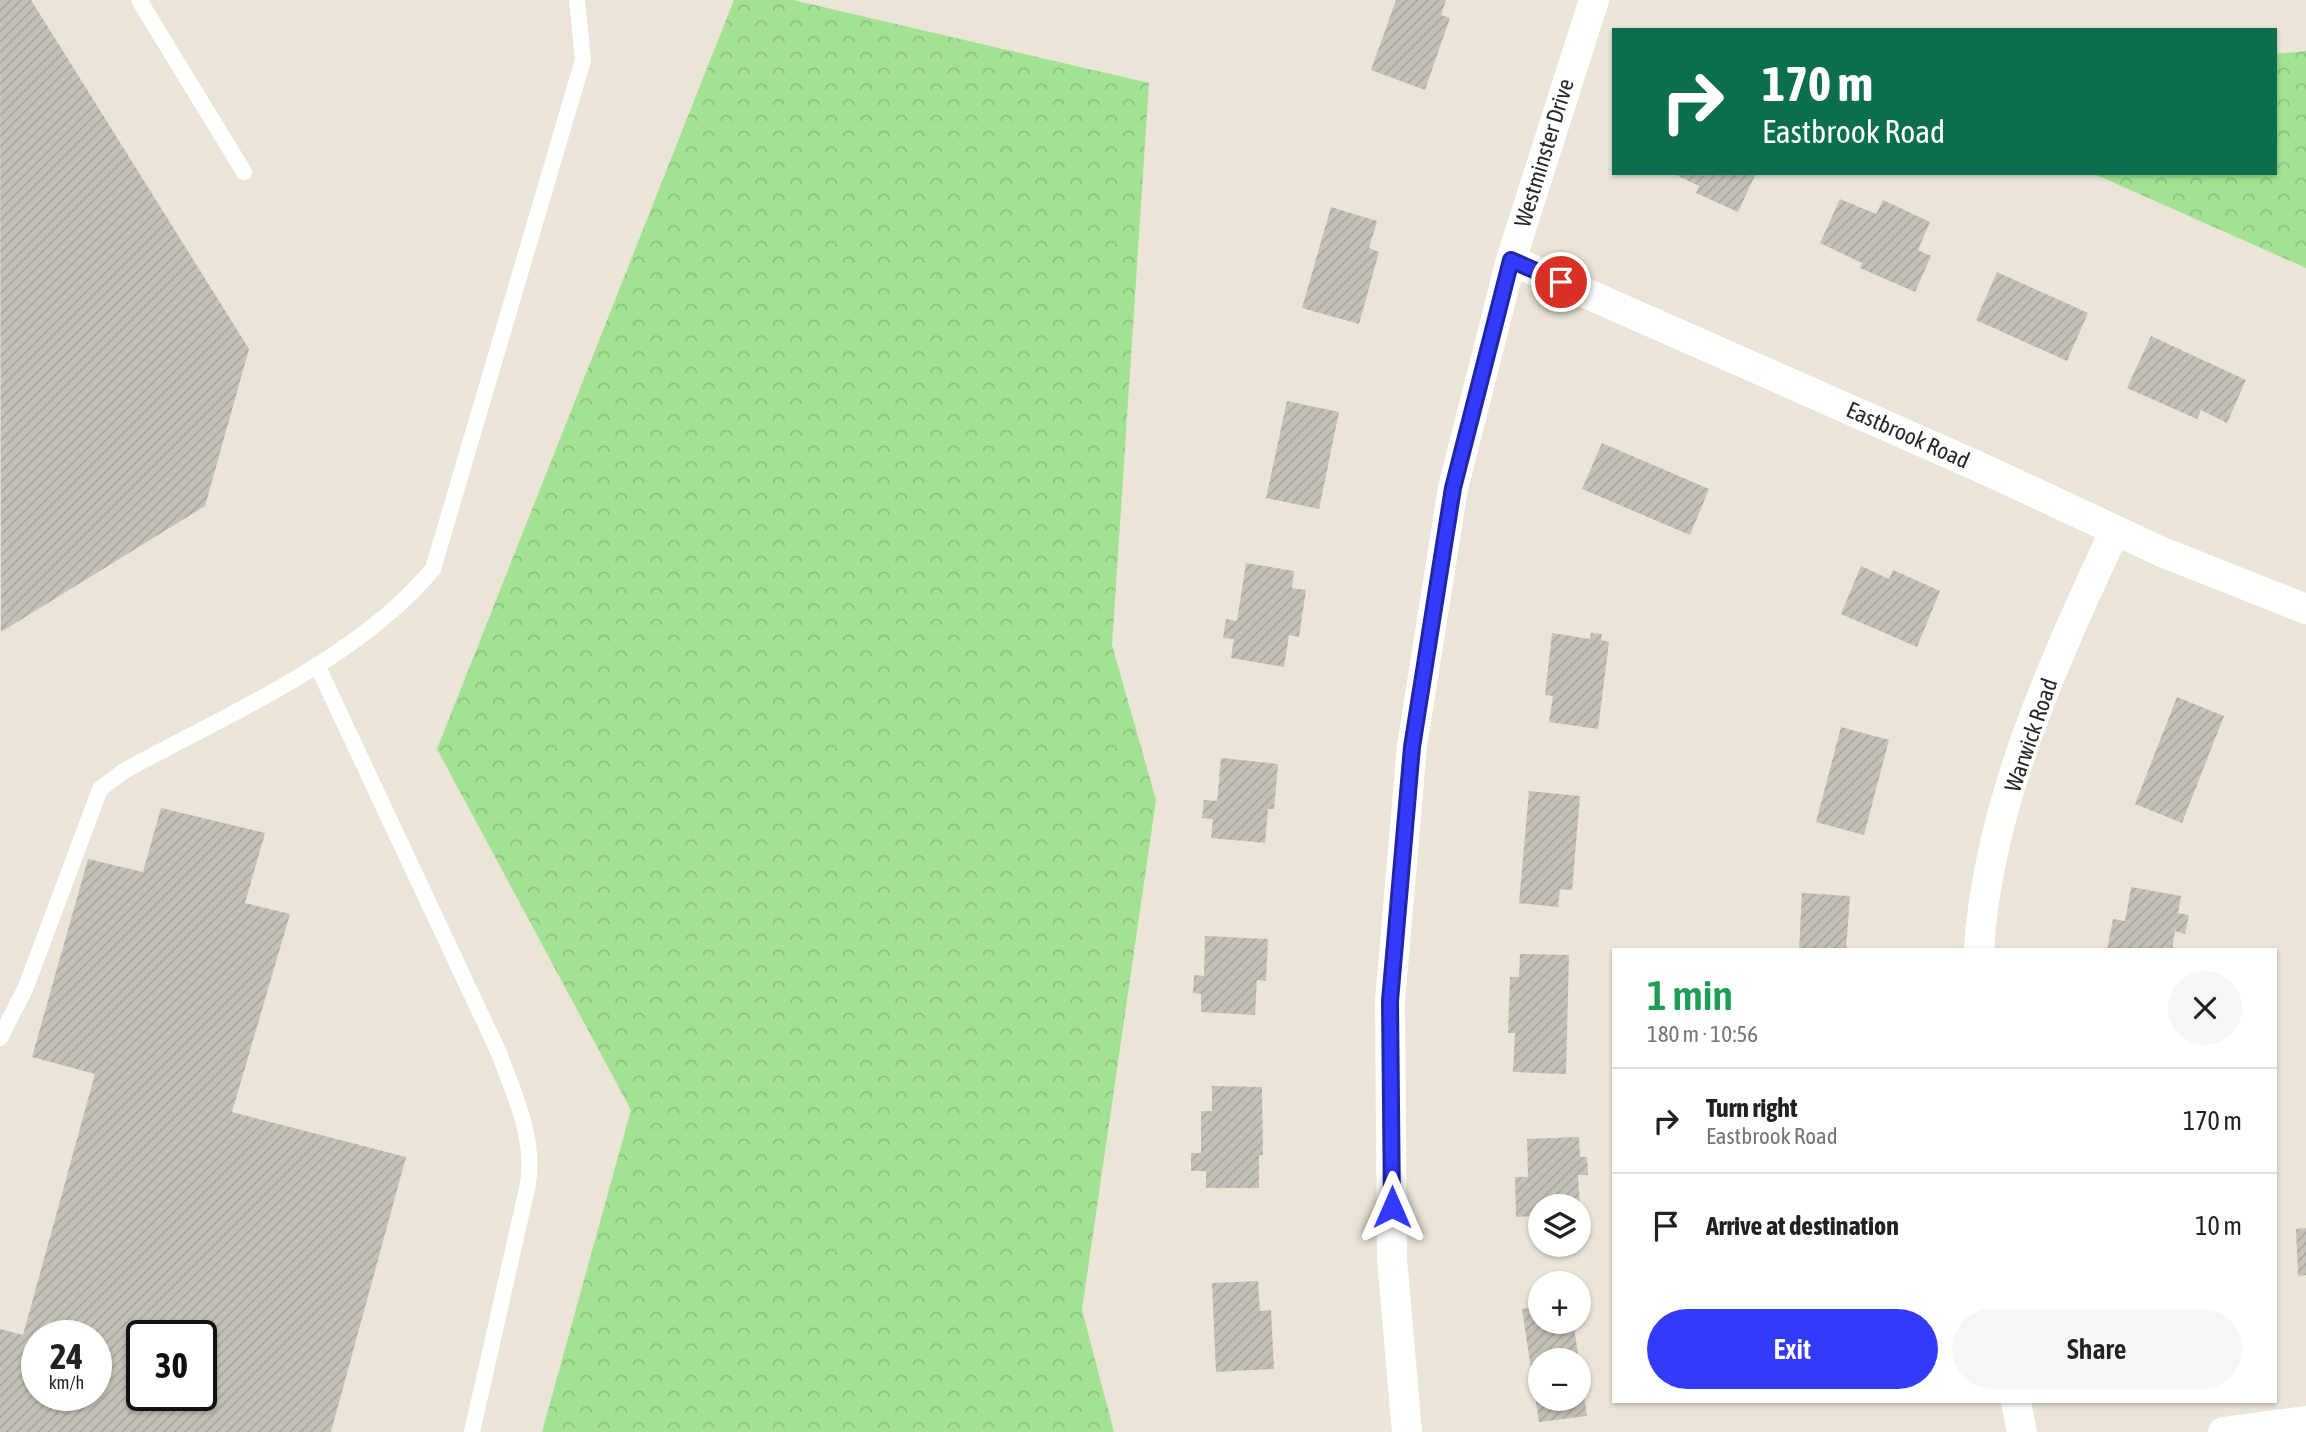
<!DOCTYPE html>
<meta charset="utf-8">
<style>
:root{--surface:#fff;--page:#f6f6f6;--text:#202124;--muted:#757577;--line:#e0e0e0;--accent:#333afc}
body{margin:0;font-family:"Asap Condensed",sans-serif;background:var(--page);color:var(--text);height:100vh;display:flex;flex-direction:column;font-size:26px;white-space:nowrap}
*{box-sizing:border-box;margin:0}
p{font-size:23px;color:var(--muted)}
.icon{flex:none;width:38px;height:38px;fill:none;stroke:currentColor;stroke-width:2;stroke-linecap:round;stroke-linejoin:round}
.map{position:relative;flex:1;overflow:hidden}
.sheet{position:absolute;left:1612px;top:948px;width:665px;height:455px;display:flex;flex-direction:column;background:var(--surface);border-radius:0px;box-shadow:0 2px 5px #0004}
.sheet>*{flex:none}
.hud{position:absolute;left:1612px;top:28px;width:665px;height:147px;border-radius:0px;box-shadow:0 2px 5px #0004;background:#0b6e4f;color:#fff;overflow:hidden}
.tools{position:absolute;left:1528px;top:1194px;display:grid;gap:14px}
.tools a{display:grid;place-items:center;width:63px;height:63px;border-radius:50%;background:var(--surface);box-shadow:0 2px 5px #0004;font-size:35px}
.speed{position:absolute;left:21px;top:1320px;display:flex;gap:14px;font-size:35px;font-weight:700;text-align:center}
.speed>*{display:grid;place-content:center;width:91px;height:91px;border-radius:50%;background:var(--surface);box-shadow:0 2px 5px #0004;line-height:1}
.speed small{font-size:18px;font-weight:400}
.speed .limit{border:4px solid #111;border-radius:10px;background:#fff;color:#111}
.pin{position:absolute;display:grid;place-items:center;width:60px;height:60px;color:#fff;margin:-30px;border:4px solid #fff;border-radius:50%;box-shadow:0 2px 7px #0007}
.me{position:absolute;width:77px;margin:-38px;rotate:0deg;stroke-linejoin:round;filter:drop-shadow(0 0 5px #0008)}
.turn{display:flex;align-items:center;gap:24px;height:147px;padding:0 35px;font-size:32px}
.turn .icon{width:91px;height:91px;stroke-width:2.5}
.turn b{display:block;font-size:49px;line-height:60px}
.round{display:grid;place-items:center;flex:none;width:74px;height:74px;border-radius:37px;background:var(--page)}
.summary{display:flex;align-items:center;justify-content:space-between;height:119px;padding:0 35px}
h1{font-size:42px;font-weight:600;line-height:52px;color:#1e9e55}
.button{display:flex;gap:14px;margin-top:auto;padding:14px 35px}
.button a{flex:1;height:80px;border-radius:42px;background:var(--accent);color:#fff;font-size:28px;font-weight:600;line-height:80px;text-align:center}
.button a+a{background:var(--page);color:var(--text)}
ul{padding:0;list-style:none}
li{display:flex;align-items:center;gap:21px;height:105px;padding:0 35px;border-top:2px solid var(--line)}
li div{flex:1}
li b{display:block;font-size:26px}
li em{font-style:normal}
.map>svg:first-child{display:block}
.forest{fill:url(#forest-crowns)}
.building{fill:url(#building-hatch);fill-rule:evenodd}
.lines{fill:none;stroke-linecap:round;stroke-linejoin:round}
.lane{stroke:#fff;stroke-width:16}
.street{stroke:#fff;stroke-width:30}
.route-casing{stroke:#2126a4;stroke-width:18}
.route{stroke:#333afc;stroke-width:12}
.labels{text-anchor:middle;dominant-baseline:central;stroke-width:7;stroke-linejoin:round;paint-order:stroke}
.street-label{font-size:23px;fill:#272727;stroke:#fff}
</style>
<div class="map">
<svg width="2306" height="1432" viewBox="0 0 2306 1432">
<defs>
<pattern id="forest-crowns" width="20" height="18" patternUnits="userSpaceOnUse" patternTransform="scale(1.75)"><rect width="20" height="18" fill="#a2e292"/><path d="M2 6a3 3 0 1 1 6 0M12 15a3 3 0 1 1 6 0" fill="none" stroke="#8cc27e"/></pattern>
<pattern id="building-hatch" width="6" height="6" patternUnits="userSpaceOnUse" patternTransform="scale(1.75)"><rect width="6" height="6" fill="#c5c1b8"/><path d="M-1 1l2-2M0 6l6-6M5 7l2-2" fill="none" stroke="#a9a69e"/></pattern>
</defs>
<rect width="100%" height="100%" fill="#eae5d7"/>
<path class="forest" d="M734,0H793L1149,83L1112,645L1156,800L1082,1310L1114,1432H542L631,1110L437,749Z
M2306,51V268L2092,173H2275V54Z"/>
<path class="building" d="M0,0H31L249,349L205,506L1,632Z
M1396,0H1446L1441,15L1450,18L1425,90L1371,70Z
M1672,173H1756L1738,212L1696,193L1699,186Z
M1840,199L1876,214L1883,200L1930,222L1918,250L1931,256L1915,292L1860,268L1862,263L1820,243Z
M1331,207L1377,221L1369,248L1379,252L1359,324L1302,308Z
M1997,272L2088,313L2067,361L1976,320Z
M2151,336L2246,380L2227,423L2201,410L2197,419L2127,388Z
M1287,401L1339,412L1319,509L1266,498Z
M1602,443L1709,489L1690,535L1582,489Z
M1246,563L1294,571L1292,588L1306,590L1299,637L1289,635L1284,667L1231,658L1234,639L1223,638L1226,619L1237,621Z
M1861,566L1889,579L1893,570L1940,591L1917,647L1841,614Z
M1552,633L1590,639L1591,633L1602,634L1601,640L1609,642L1598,729L1549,722L1553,696L1545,695Z
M2177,697L2224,716L2182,823L2135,804Z
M1841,727L1889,740L1864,835L1816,822Z
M1221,758L1278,764L1274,809H1268L1265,843L1211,838L1213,819L1202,818L1204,800L1217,801Z
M1529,791L1580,796L1572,890L1560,889L1558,907L1519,903Z
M161,808L265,833L245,903L290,914L232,1112L406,1157L331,1432H0V1329L23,1335L95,1074L32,1057L88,859L143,872ZM37,1335H96V1395H37ZM142,1335H201V1395H142Z
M2131,887L2181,896L2178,913L2189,915L2185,934L2175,931L2172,950H2107L2113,919L2125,921Z
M1802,893L1850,896L1846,950H1799Z
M1205,936L1268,939L1266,981L1257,980L1255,1015L1201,1012V994L1193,993L1194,975L1204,976Z
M1520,954L1569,955L1566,1074L1513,1072L1515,1033H1508L1510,977H1519Z
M1212,1086L1262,1087L1263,1155H1259V1188H1206V1171H1191V1153H1201V1111H1212Z
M1579,1137L1580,1157H1587L1588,1175H1578L1580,1206H1540V1216L1516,1217L1515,1177H1528L1527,1139Z
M2306,1228V1275L2298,1276L2296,1229Z
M1258,1281L1260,1311L1271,1310L1274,1369L1216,1372L1212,1283Z
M1540,1307V1321H1573L1579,1360H1540V1398H1578L1580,1367L1587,1416L1539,1422L1522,1309Z"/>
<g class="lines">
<path class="lane" d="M139,0L244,172
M317,665L499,1053C515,1097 535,1137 528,1184L472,1432
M0,1038L26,987L100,789L124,771C227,714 357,660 433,569L583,60L577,0"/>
<path class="street" d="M1511,260L1984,469L2162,552L2306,609
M1979,950C1988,803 2054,662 2115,530
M2016,1402L2022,1432
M1407,1432L1392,1259L1390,1001L1412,746L1453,488L1511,260L1594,0
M2223,1432L2306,1421"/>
</g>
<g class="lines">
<defs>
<path id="route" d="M1392,1207L1390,1001L1412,747L1453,488L1511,260L1561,282"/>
</defs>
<use href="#route" class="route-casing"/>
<use href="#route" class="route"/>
</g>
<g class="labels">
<g class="street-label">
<text transform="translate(1544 153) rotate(-73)">Westminster Drive</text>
<text transform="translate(1908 435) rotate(24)">Eastbrook Road</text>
<text transform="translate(2031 735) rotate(-71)">Warwick Road</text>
</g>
</g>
</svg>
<div class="tools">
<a><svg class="icon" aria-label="layers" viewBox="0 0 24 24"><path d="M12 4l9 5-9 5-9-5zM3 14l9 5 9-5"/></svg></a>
<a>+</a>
<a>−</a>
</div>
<div class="speed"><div>24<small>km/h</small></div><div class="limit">30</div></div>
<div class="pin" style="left:1561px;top:282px;background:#d93025"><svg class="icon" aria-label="arrive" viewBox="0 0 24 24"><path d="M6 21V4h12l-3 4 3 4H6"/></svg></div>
<svg class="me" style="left:1392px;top:1207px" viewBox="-20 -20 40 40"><path d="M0-17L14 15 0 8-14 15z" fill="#333afc" stroke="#fff" stroke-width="4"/></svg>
<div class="hud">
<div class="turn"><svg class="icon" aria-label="right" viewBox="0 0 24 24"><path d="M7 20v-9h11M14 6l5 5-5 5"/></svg><div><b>170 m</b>Eastbrook Road</div></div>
</div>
<section class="sheet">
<div class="summary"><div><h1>1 min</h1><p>180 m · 10:56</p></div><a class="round"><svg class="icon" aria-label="close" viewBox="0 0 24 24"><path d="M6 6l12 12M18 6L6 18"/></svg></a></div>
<ul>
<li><svg class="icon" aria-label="right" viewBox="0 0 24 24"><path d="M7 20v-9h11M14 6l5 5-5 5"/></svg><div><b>Turn right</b><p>Eastbrook Road</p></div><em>170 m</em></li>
<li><svg class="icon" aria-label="arrive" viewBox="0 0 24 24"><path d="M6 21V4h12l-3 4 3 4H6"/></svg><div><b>Arrive at destination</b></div><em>10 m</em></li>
</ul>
<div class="button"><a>Exit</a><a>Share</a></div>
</section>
</div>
